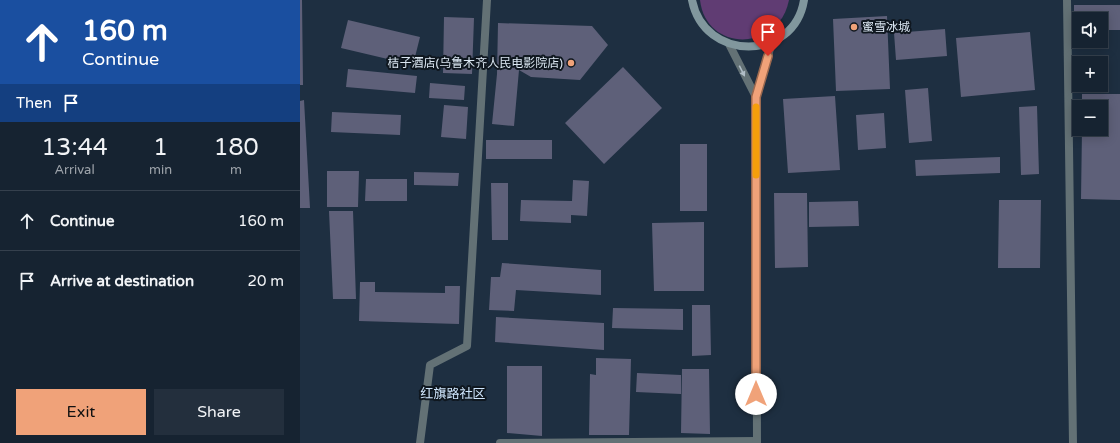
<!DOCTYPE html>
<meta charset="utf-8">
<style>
:root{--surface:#162331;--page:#232f3d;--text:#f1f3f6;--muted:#9ea4ab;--line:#35404d;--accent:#f0a279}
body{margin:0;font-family:"Varela Round","Noto Sans SC",sans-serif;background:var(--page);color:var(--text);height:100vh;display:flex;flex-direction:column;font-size:15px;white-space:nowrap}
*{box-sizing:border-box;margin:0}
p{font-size:13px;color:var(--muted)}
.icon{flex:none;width:22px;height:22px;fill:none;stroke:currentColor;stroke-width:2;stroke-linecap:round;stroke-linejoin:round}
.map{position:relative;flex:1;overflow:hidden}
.panel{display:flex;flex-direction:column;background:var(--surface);width:300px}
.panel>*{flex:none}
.banner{background:#1a4fa0;color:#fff;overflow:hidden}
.fabs{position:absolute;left:772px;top:12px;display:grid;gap:8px}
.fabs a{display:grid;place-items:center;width:36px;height:36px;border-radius:0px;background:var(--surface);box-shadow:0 2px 10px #0003,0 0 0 1px var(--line);font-size:20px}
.pin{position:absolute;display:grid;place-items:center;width:34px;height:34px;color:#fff;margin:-41px -17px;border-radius:50% 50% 50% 0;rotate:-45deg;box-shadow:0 0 4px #0007}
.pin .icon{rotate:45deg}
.me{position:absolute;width:44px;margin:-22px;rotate:0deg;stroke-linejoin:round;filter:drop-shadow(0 0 3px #0008)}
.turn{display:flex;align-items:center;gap:14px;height:84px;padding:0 16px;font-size:18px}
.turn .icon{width:52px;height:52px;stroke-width:2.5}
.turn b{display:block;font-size:28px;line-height:34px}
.then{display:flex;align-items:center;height:38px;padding:0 16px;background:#0003;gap:8px;font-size:15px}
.eta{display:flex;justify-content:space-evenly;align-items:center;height:68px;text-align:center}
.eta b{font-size:24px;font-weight:600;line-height:28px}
.cta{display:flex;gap:8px;margin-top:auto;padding:8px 16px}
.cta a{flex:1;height:46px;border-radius:0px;background:var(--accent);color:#111;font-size:16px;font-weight:600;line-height:46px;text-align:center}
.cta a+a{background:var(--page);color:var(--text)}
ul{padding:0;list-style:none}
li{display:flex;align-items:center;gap:12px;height:60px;padding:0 16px;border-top:1px solid var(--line)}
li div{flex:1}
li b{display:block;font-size:15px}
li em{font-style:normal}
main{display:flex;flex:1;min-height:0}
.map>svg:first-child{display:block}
.green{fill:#603c73}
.building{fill:#5e6079}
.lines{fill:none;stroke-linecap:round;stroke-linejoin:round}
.minor{stroke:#637175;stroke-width:8}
.tertiary{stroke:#637175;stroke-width:8}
.secondary{stroke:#81979d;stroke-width:8}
.oneway{fill:#b0bdc6}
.route-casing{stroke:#9c694f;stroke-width:10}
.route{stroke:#f0a279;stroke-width:7}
.slow{stroke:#f59e0b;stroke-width:7}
.poi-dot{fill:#f0a279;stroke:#0f171f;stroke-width:1.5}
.labels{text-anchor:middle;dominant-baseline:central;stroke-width:4;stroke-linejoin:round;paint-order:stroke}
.poi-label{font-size:12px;fill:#dae6f1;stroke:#0f171f;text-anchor:start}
.neighbourhood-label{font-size:13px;fill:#d0e7fe;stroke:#0f171f}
</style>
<main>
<section class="panel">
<div class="banner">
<div class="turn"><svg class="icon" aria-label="ahead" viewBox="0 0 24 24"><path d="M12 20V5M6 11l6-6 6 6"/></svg><div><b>160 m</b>Continue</div></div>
<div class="then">Then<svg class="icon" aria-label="arrive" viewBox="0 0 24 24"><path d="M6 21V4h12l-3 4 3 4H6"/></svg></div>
</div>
<div class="eta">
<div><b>13:44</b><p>Arrival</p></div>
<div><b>1</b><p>min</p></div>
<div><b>180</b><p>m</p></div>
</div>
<ul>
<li><svg class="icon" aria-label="ahead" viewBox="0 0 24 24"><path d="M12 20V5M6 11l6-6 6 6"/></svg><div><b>Continue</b></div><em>160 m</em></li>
<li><svg class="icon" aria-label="arrive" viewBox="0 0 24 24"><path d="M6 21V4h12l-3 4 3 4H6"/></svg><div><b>Arrive at destination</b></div><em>20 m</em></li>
</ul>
<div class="cta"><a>Exit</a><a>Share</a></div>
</section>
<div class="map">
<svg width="820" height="443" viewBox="0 0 820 443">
<rect width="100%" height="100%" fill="#1e2f41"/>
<path class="green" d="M400,0H489C479,52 406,53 400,0Z"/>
<path class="building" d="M0,0H2L3,85H0Z
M774,5H820V30H801V19H779V30H774Z
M587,16L590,89L536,91L533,19Z
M144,17L174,18L172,74L143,73Z
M48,20L120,37L113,65L41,48Z
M198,23L292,26L308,45L280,80L231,77L219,70L214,126L192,124L197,74Z
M645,29L647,56L596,60L594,33Z
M730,32L735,90L661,97L656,38Z
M323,67L362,108L304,164L265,123Z
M48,69L117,76L115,93L46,87Z
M130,83L165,86L164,100L129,98Z
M628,88L632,141L609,143L605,90Z
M782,94H820V200L781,199L782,129H801V107H782Z
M535,96L540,170L488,173L483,99Z
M4,100L10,208H0V101Z
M144,105L168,107L166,139L141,137Z
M737,106L739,174L721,175L719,107Z
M32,112L101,115L100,135L31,132Z
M584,113L586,148L558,150L556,115Z
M186,140H252V159H186Z
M380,144H407V211H380Z
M700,157V173L616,176L615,160Z
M27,171H59L58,207H27Z
M114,172L159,173L158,186L114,185Z
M66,179H107V201H65Z
M273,180L289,181L287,216L271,215V223L220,221L221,200L272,201Z
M191,183H208V240H192Z
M474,193H507L508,267L475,268Z
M699,200H741L740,268H698Z
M558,201L559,226L509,227V202Z
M29,211H53L56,299H33Z
M404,222V291H354L352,223Z
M202,263L301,270V295L216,290L214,311L189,310L191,277H200Z
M60,282H75V292L145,293V286H160L159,324L59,321Z
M392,305H410L411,355L392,356Z
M313,308L383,309V330L312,328Z
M196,317L304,323V350L195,342Z
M296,358L331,359L329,435H289L290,374L296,375Z
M207,366H242V436L207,433Z
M382,369H409L410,434L381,433Z
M337,373L381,375V394L336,392Z"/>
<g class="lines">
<path class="minor" d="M767,0L773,443
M120,443L130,365L167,346L187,0
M200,443L457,441"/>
<path class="tertiary" d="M429,44L456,97
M457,443L456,97L472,42"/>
<path class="secondary" d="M392,0C404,62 494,62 504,0"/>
</g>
<defs><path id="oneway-solid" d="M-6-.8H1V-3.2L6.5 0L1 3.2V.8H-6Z"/></defs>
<use class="oneway" href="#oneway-solid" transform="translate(442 71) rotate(63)"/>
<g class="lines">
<defs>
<path id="route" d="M456,394V97L468,56"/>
</defs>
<use href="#route" class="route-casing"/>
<use href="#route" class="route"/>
<path class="slow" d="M456,107V175"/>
</g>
<g class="poi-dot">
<circle cx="554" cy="27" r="4"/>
<circle cx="271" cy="63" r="4"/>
</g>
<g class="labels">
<g class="poi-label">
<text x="562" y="27">蜜雪冰城</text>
<text x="263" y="63" text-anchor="end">桔子酒店(乌鲁木齐人民电影院店)</text>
</g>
<g class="neighbourhood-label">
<text x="153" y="394">红旗路社区</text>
</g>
</g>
</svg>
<div class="fabs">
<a><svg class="icon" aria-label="sound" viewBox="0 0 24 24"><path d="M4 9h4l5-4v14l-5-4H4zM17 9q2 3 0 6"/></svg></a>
<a>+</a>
<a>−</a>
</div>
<div class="pin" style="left:468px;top:56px;background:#d93025"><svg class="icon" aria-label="arrive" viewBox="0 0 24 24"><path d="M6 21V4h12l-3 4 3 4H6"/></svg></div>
<svg class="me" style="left:456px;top:394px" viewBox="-20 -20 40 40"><circle r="19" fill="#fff"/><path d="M0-13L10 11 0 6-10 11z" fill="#f0a279"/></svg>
</div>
</main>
